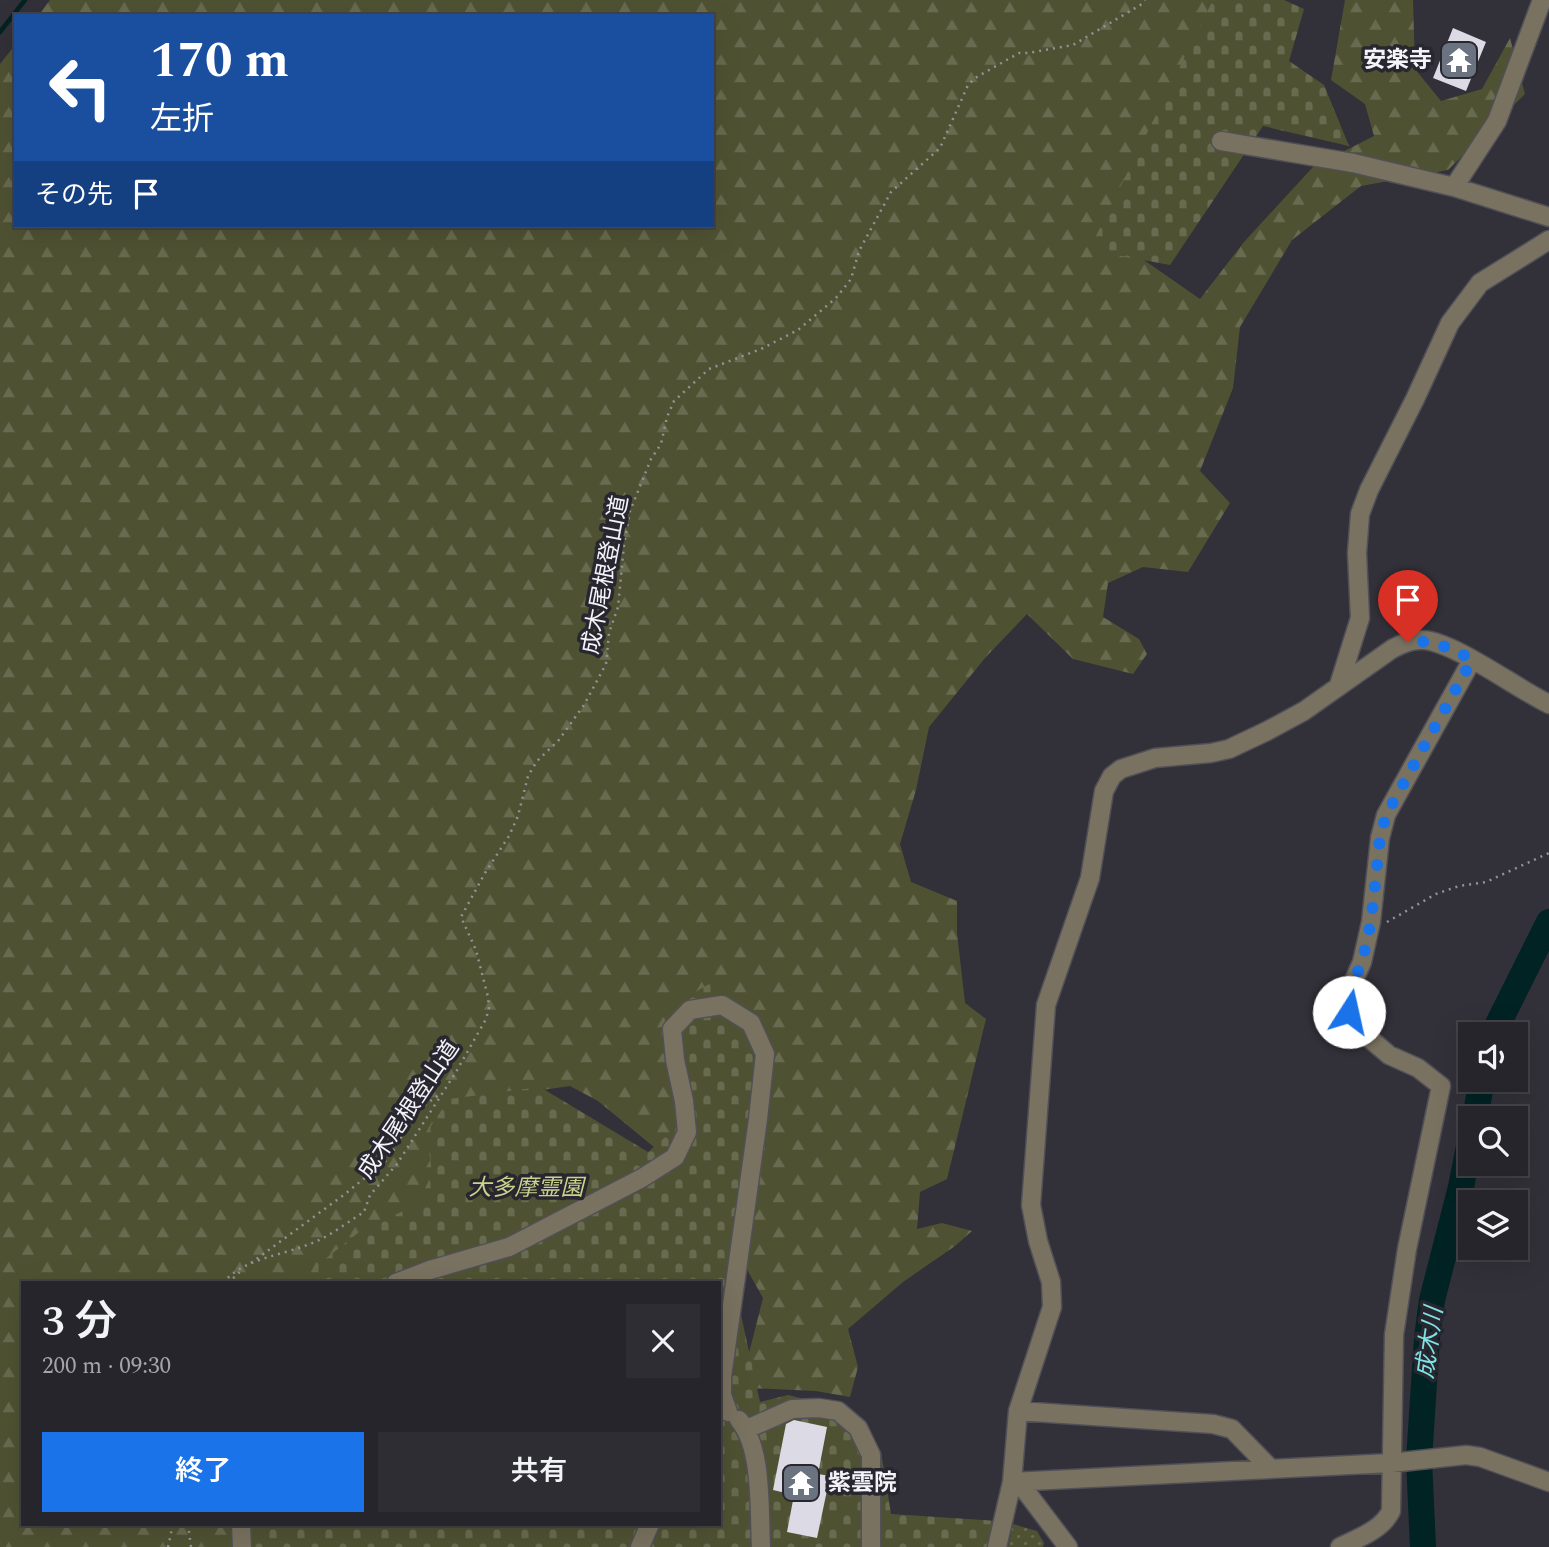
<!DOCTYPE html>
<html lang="ja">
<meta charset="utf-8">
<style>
:root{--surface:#26252b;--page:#2e2d33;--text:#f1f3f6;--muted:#a4a5a9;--line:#424247;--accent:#1a73e8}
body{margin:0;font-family:Spectral,"Noto Sans JP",serif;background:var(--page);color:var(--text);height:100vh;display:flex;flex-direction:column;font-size:26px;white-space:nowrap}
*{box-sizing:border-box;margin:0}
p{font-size:23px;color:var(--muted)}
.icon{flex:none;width:38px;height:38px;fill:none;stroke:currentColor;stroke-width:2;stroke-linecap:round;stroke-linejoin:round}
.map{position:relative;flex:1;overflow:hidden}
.side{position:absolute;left:21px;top:1281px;width:700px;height:245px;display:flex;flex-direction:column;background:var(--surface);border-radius:0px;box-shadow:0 7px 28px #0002,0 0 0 2px var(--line)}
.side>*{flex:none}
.hud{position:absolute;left:14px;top:14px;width:700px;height:214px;border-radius:0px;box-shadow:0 7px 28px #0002,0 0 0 2px var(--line);background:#1a4fa0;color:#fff;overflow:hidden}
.controls{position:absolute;left:1458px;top:1022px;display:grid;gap:14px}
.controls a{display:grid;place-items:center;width:70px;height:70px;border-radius:0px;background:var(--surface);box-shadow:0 7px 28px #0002,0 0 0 2px var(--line);font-size:35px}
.pin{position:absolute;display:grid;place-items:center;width:60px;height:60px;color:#fff;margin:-72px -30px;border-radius:50% 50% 50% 0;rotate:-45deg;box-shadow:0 0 7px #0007}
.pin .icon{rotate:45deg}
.me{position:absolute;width:77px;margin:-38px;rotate:10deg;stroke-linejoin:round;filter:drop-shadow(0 0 5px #0008)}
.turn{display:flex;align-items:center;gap:24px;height:147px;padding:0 21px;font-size:32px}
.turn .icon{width:91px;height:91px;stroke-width:2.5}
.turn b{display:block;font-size:49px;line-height:60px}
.then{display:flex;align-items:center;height:66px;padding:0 21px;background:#0003;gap:14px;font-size:26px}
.round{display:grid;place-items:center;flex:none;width:74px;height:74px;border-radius:0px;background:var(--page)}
.summary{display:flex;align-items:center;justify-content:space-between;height:119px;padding:0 21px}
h1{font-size:42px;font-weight:600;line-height:52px}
.primary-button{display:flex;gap:14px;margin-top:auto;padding:14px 21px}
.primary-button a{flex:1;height:80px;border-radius:0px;background:var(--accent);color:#fff;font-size:28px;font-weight:600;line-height:80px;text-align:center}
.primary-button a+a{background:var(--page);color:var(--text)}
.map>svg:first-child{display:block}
.forest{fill:url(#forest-firs)}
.cemetery{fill:url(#cemetery-stones)}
.park{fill:url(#park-dots)}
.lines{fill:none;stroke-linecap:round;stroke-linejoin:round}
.stream{stroke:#022324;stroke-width:4.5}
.river{stroke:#022324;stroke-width:26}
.building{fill:#dbdae5}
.street-casing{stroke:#515058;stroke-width:21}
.path{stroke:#939299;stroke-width:2.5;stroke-dasharray:2 5;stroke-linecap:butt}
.street{stroke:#7a7260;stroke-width:18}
.route{stroke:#1a73e8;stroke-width:12;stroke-dasharray:0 21.6}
.labels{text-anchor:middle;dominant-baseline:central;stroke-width:7;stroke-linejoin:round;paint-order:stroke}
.poi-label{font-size:23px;font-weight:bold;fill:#f4f3f9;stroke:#28272f;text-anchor:end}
.street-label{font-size:23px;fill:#f4f3f9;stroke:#28272f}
.park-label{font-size:23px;font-style:italic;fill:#cad28b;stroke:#28272f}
.water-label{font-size:24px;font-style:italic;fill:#7fe2e4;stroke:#28272f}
</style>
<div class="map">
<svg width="1549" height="1547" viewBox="0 0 1549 1547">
<defs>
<pattern id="forest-firs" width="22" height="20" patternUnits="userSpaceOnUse" patternTransform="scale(1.75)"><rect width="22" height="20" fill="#4f5232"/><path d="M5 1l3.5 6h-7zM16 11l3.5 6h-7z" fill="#696b50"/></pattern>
<pattern id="cemetery-stones" width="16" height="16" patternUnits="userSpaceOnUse" patternTransform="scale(1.75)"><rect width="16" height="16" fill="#4f5232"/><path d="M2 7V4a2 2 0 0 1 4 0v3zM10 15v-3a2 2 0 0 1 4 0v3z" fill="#696b50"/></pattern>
<pattern id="park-dots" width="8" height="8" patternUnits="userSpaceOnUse" patternTransform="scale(1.75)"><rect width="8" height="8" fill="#4f5232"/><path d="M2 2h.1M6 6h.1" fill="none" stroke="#696b50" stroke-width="1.8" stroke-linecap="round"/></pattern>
</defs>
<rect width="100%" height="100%" fill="#323139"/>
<path class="forest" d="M50,0H1225L1105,233L1200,299L1244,242L1313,167L1374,136L1365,104L1331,80L1345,0H1413L1415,69L1441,101L1482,89L1510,38L1525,94L1448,170L1361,186L1292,240L1240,327L1233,388L1200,471L1230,503L1188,572L1143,567L1108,583L1103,617L1139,639L1147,654L1133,674L1073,659L1027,614L985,658L929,727L916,790L900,844L911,882L957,901V933L965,1003L986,1019L947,1179L920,1192L917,1229L942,1223L972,1231L955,1246L903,1282L848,1329L858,1367L850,1397L816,1391L749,1388V1353L763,1298L735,1248L660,1152L598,1101L570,1086L468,1101L430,1229L326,1283H23V1524H234V1547H0V64L16,44V226H712V16H38Z"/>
<path class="cemetery" d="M1213,0H1284L1304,9L1289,61L1324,85L1349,146L1263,126L1170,265L1089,250Z
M711,983L757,1014L768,1049L741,1280V1315L760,1402L788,1395L853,1411L881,1452L891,1514L998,1521L992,1547H234V1524H719V1283H310L320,1263L363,1229L417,1205L432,1174L427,1132L449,1099L540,1087L648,1152L677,1127L659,1036L675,1004Z"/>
<path class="park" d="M1013,1524L1037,1531L1044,1543L1043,1547H1008Z"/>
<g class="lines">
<path class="stream" d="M0,32L25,0"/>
<path class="river" d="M1493,1034L1549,922
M1475,1118L1482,1080
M1423,1547L1419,1460L1427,1338L1432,1300L1461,1187L1470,1141"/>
</g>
<path class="building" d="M1453,28L1486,42L1466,91L1433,78Z
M794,1420L827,1427L818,1474L830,1476L817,1538L787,1532L794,1495L773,1490L786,1424Z"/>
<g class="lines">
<defs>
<path id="street" d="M1221,141L1353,163L1454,187L1549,217
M1454,187L1497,121L1542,0
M1339,685L1360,618L1357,553L1360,514L1369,490L1415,399L1450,323L1480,283L1549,240
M396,1283L430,1270L509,1247L642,1178L675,1157L687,1132L684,1101L675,1060L672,1029L690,1010L722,1005L751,1023L765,1054L758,1119L722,1377V1395L728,1412
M1018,1411L1213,1424L1232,1429L1271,1469
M739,1420C763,1448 759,1511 761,1547
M747,1429L792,1409L819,1408L838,1411L858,1428L871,1455V1547
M1018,1481L1068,1547
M1012,1482L1018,1411L1052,1307L1051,1282L1038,1241L1031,1205L1046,1005L1090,878L1104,791L1112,776L1121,769L1155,758L1211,753L1229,749L1267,731L1304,711L1392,649C1402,644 1412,639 1423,640C1455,642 1517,689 1549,704
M241,1524L242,1547
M640,1547L650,1524
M997,1547L1012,1482L1391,1463L1466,1455L1480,1457L1549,1482
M1340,1547C1358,1538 1382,1530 1391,1511L1394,1335L1407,1249L1441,1086L1418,1068L1389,1055L1362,1032L1349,1012L1348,994L1362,962L1371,922L1380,838L1386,815L1472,660"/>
</defs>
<use href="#street" class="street-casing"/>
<path class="path" d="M1387,922L1436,894L1459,886L1486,882L1549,853
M251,1263L345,1194L389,1158L416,1111L439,1095
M223,1283C243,1259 279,1256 307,1245C328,1238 346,1223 364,1212L370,1195L397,1164L456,1072L486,1019L489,1008L488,997L476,950L461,917L485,873L509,836L518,816L528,776L537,761L558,741L584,705L606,664L609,633L618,607L624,545L630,511L651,459L661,444L667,417L674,401L709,369L761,349L798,330L836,298L851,279L859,251L891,192L940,148L968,85L975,78L1019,53H1028L1073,45L1142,4L1145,0
M228,1283L243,1269
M188,1524L191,1547
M168,1547L173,1524"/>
<use href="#street" class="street"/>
</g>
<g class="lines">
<path class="route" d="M1349,1012L1348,994L1362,962L1371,922L1380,838L1386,815L1472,660C1452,648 1431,639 1408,642"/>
</g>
<defs>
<symbol id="temple-square" viewBox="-11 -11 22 22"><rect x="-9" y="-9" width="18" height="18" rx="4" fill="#6b7280" stroke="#28272f"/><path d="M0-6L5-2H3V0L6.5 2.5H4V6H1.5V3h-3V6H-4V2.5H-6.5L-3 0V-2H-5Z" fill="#fff"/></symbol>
</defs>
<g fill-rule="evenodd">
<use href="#temple-square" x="1437" y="38" width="44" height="44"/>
<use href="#temple-square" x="779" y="1461" width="44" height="44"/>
</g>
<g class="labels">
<g class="poi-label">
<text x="1432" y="60">安楽寺</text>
<text x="828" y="1483" text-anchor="start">紫雲院</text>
</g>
<g class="street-label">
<text transform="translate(606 575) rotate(-79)">成木尾根登山道</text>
<text transform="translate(409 1110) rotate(-56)">成木尾根登山道</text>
</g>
<g class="park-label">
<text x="526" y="1188">大多摩霊園</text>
</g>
<g class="water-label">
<text transform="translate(1430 1343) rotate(-82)">成木川</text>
</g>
</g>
</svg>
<div class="controls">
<a><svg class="icon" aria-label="sound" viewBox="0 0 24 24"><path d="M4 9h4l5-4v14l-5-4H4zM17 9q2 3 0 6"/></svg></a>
<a><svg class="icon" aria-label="search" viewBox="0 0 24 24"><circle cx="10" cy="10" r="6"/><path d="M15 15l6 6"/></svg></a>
<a><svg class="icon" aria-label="layers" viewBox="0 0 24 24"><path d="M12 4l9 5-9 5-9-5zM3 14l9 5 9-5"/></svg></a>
</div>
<div class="pin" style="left:1408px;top:642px;background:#d93025"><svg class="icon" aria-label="arrive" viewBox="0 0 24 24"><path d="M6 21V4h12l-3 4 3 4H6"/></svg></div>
<svg class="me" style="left:1349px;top:1012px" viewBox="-20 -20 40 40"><circle r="19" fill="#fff"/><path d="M0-13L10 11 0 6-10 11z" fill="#1a73e8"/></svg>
<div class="hud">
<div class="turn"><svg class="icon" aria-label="left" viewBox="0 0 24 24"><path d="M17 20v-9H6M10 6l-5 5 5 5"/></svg><div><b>170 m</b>左折</div></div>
<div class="then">その先<svg class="icon" aria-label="arrive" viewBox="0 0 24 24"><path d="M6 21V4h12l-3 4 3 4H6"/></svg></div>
</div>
<section class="side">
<div class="summary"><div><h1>3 分</h1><p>200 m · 09:30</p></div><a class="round"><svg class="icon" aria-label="close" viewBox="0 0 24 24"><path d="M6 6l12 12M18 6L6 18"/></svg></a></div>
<div class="primary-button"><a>終了</a><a>共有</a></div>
</section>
</div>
